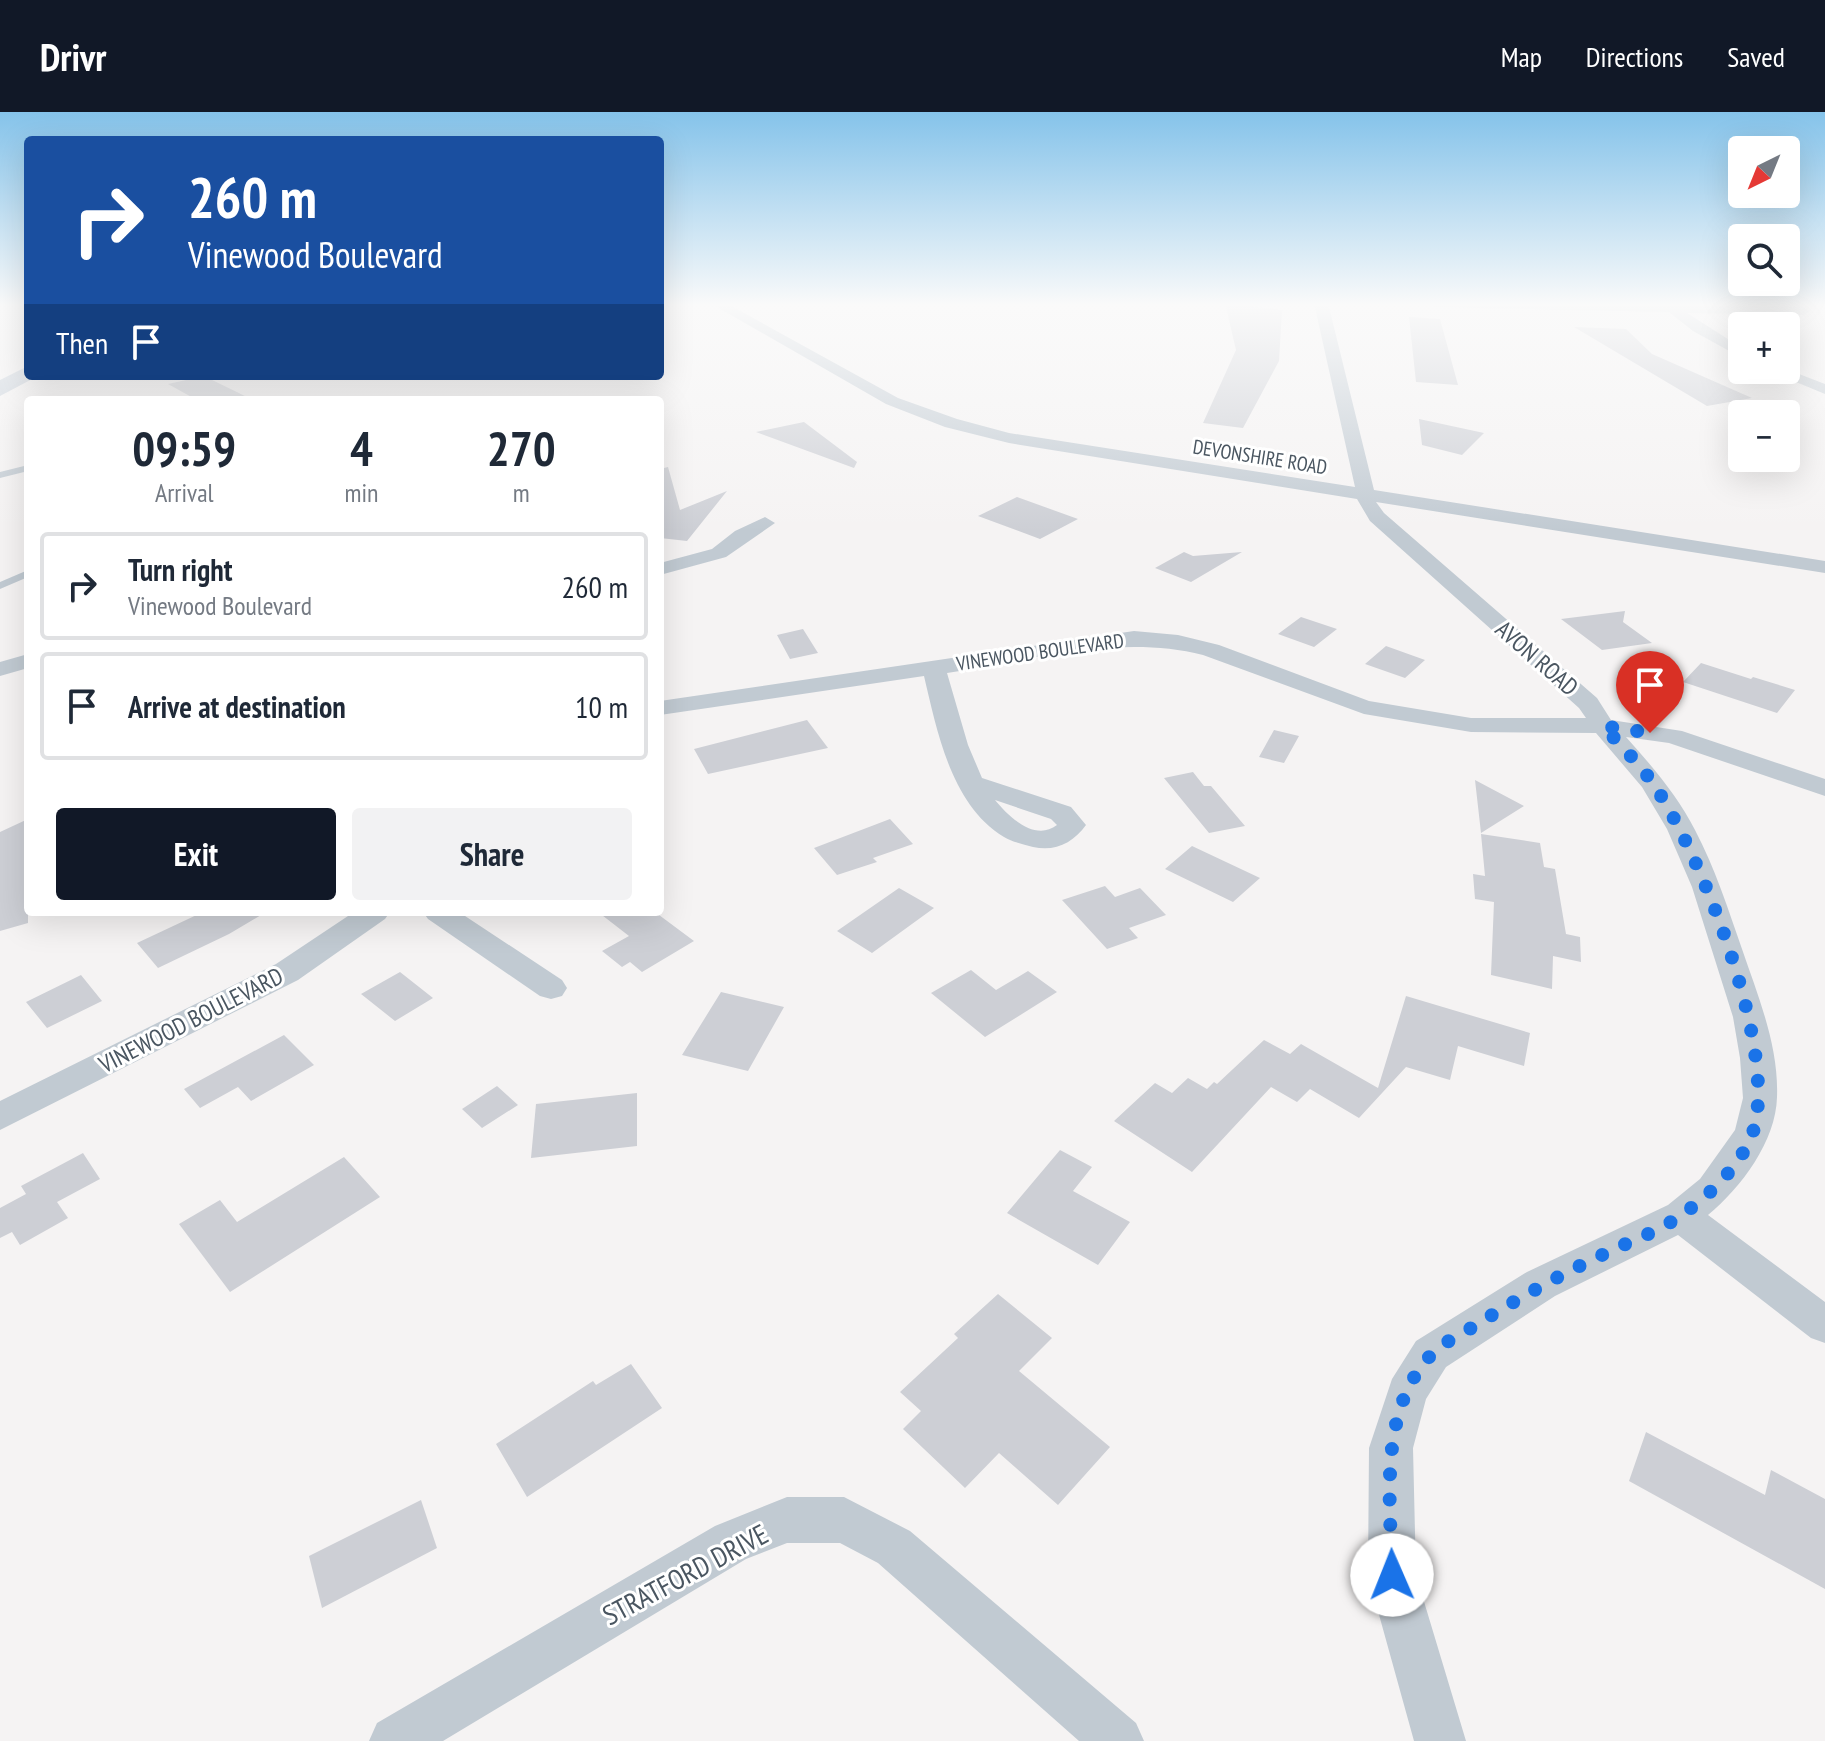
<!DOCTYPE html>
<meta charset="utf-8">
<style>
:root{--surface:#fff;--page:#f2f2f3;--text:#1f2937;--muted:#747a83;--line:#e0e1e3;--accent:#111827}
body{margin:0;font-family:"PT Sans Narrow",sans-serif;background:var(--page);color:var(--text);height:100vh;display:flex;flex-direction:column;font-size:30px;white-space:nowrap}
*{box-sizing:border-box;margin:0}
p{font-size:26px;color:var(--muted)}
.icon{flex:none;width:44px;height:44px;fill:none;stroke:currentColor;stroke-width:2;stroke-linecap:round;stroke-linejoin:round}
.map{position:relative;flex:1;overflow:hidden}
.side{position:absolute;left:24px;top:284px;width:640px;height:520px;display:flex;flex-direction:column;background:var(--surface);border-radius:8px;box-shadow:0 8px 32px #0002}
.side>*{flex:none}
.top-card{position:absolute;left:24px;top:24px;width:640px;height:244px;border-radius:8px;box-shadow:0 8px 32px #0002;background:#1a4fa0;color:#fff;overflow:hidden}
.needle{width:52px;rotate:223deg}
.buttons{position:absolute;left:1728px;top:24px;display:grid;gap:16px}
.buttons a{display:grid;place-items:center;width:72px;height:72px;border-radius:8px;background:var(--surface);box-shadow:0 8px 32px #0002;font-size:40px}
.pin{position:absolute;display:grid;place-items:center;width:68px;height:68px;color:#fff;margin:-82px -34px;border-radius:50% 50% 50% 0;rotate:-45deg;box-shadow:0 0 8px #0007}
.pin .icon{rotate:45deg}
.me{position:absolute;width:88px;margin:-44px;rotate:359deg;stroke-linejoin:round;filter:drop-shadow(0 0 6px #0008)}
.turn{display:flex;align-items:center;gap:28px;height:168px;padding:0 32px;font-size:36px}
.turn .icon{width:104px;height:104px;stroke-width:2.5}
.turn b{display:block;font-size:56px;line-height:68px}
.then{display:flex;align-items:center;height:76px;padding:0 32px;background:#0003;gap:16px;font-size:30px}
.eta{display:flex;justify-content:space-evenly;align-items:center;height:136px;text-align:center}
.eta b{font-size:48px;font-weight:700;line-height:56px}
.action{display:flex;gap:16px;margin-top:auto;padding:16px 32px}
.action a{flex:1;height:92px;border-radius:8px;background:var(--accent);color:#fff;font-size:32px;font-weight:700;line-height:92px;text-align:center}
.action a+a{background:var(--page);color:var(--text)}
ul{padding:0;list-style:none}
li{display:flex;align-items:center;gap:24px;height:108px;margin:0 16px 12px;padding:0 16px;border:4px solid var(--line);border-radius:8px}
li div{flex:1}
li b{display:block;font-size:30px}
li em{font-style:normal}
header{display:flex;align-items:center;gap:48px;box-sizing:border-box;height:112px;padding:0 40px;background:var(--accent);color:#fff}
header strong{font-size:38px}
nav{display:flex;gap:44px;margin-inline-start:auto;font-size:28px}
.map>svg:first-child{display:block}
.building{fill:#cdcfd5}
.lines{fill:none;stroke-linecap:round;stroke-linejoin:round}
.lane{fill:#c1cad2;fill-rule:evenodd}
.street{fill:#c1cad2;fill-rule:evenodd}
.secondary{fill:#c1cbd6;fill-rule:evenodd}
.route{stroke:#1a73e8;stroke-width:14;stroke-dasharray:0 25.2}
.labels{text-anchor:middle;dominant-baseline:central;stroke-width:6;stroke-linejoin:round;paint-order:stroke}
.far-street-label{font-size:20px;fill:#4a5661;stroke:#fff}
.street-label{font-size:24px;fill:#4a5661;stroke:#fff}
.near-street-label{font-size:28px;fill:#4a5661;stroke:#fff}
</style>
<header>
<strong>Drivr</strong>
<nav><a>Map</a><a>Directions</a><a>Saved</a></nav>
</header>
<div class="map">
<svg width="1825" height="1629" viewBox="0 0 1825 1629">
<rect width="100%" height="100%" fill="#f5f3f3"/>
<path class="building" d="M1225,191L1282,198L1279,249L1243,316L1203,311L1236,238Z
M1409,205L1440,207L1458,273L1416,270Z
M1574,215L1626,217L1652,242L1752,286L1707,294Z
M204,264L253,288H197L168,272Z
M1419,307L1484,321L1462,343L1422,333Z
M804,310L857,350L854,356L756,320Z
M668,355L680,398L727,379L687,429L660,426V357Z
M1017,385L1078,407L1040,427L978,404Z
M1184,440L1193,444L1242,440L1191,470L1155,456Z
M1625,499L1623,510L1652,531L1602,538L1561,507Z
M1301,505L1337,517L1314,535L1278,522Z
M803,517L818,541L790,547L777,523Z
M1386,534L1425,548L1405,566L1365,552Z
M1701,551L1751,567L1753,565L1795,578L1777,601L1683,570Z
M807,608L828,636L708,662L694,637Z
M1274,618L1299,624L1284,651L1259,645Z
M1193,660L1204,674H1211L1245,714L1209,721L1164,666Z
M1475,668L1524,694L1481,721Z
M28,707V811L0,819V720Z
M890,707L913,732L873,746L877,750L837,763L814,736Z
M1481,722L1540,731L1544,755L1555,757L1566,822L1580,825L1581,850L1553,844L1552,877L1491,863L1494,790L1475,787L1473,762L1485,764Z
M1192,734L1260,766L1233,790L1165,757Z
M1105,774L1115,785L1140,776L1166,803L1129,816L1138,826L1107,837L1062,788Z
M899,776L934,796L872,841L837,819Z
M203,800H266L229,822L158,856L137,831Z
M598,800H655L694,829L642,860L630,850L622,855L602,839L629,824Z
M971,858L996,878L1028,859L1057,880L985,925L931,881Z
M400,860L433,886L395,909L361,882Z
M81,863L102,889L47,916L26,890Z
M721,880L784,895L748,959L682,943Z
M1406,884L1530,921L1524,954L1458,934L1450,968L1406,955L1359,1006L1310,977L1297,990L1271,975L1192,1060L1114,1009L1155,971L1172,981L1188,966L1207,977L1214,970L1217,972L1264,928L1290,942L1301,932L1378,976Z
M284,923L314,953L251,989L238,975L200,996L184,977Z
M497,974L518,993L482,1016L462,997Z
M637,981V1034L531,1046L536,992Z
M1060,1038L1092,1055L1073,1079L1130,1110L1098,1153L1007,1101Z
M83,1041L100,1067L57,1090L68,1106L20,1133L12,1120L0,1126V1096L26,1082L21,1074Z
M344,1045L380,1085L230,1180L179,1112L220,1088L237,1110Z
M998,1182L1052,1226L1019,1259L1110,1335L1058,1393L999,1341L965,1376L903,1317L921,1299L900,1280L958,1226L954,1222Z
M631,1252L662,1296L527,1385L496,1332L593,1269L596,1273Z
M1646,1320L1765,1383L1771,1358L1825,1387V1477L1629,1369Z
M421,1388L437,1436L322,1496L309,1444Z"/>
<g class="lines">
<path class="lane" d="M28,353V359L0,366V360Z
M28,458V465L0,477V470Z"/>
<path class="street" d="M710,191H726L898,286L957,307L1009,321L1355,375L1314,191H1328L1374,378L1825,449V461L1376,390L1384,401L1597,586L1611,608L1682,619L1825,667V684L1669,631L1626,625C1652,654 1677,683 1695,718C1715,756 1728,797 1742,837C1758,884 1779,934 1777,985C1776,1029 1741,1076 1708,1103L1825,1190V1231L1811,1226L1678,1123L1555,1184L1446,1255L1426,1287L1413,1336L1416,1463L1466,1629H1414L1368,1463L1369,1336L1392,1267L1416,1229L1527,1160L1668,1093L1700,1067L1735,1018L1743,986L1740,946L1733,905L1692,775L1667,717L1642,675L1596,621L1471,620L1364,602L1203,543C1120,522 1031,548 947,561L968,633L982,666L1071,695L1086,713C1073,731 1055,740 1033,735C1023,732 1012,730 1004,725C951,693 937,619 924,564L660,603V589L1134,519L1178,523L1219,533L1369,589L1471,606H1586L1579,596L1370,409L1357,387L1009,331L945,315L886,292ZM995,688L1051,707L1057,713C1035,730 1009,705 995,688Z
M1428,191H1674L1803,195L1810,199L1803,203L1687,201L1742,236V246L1693,219L1669,200L1435,195Z
M1786,257L1825,272V282L1767,258Z
M765,405L775,411L726,445L660,463V451L712,437L735,419Z
M28,542V556L0,564V550Z
M354,800H390L385,807L298,868L0,1018V989L276,852Z
M423,800H459L562,868L567,876L562,884L551,887L540,884L428,807Z
M787,1385H844L910,1419L1136,1611L1144,1629H1079L878,1451L840,1431H787L746,1447L443,1629H369L377,1611L715,1414Z"/>
<path class="secondary" d="M28,254V264L36,265L0,284V268Z"/>
</g>
<linearGradient id="sky" x2="0" y2="1"><stop stop-color="#85c3ea"/><stop offset="0.46" stop-color="#fafafa"/><stop offset="1" stop-color="#fafafa" stop-opacity="0"/></linearGradient>
<rect width="1825" height="419" fill="url(#sky)"/>
<g class="lines">
<path class="route" d="M1392,1463C1391,1392 1377,1300 1431,1243C1442,1231 1462,1222 1476,1213C1517,1187 1558,1164 1602,1143C1628,1130 1660,1119 1683,1102C1710,1083 1742,1052 1753,1020C1779,940 1701,742 1654,673C1640,652 1620,633 1603,614L1650,621"/>
</g>
<g class="labels">
<g class="far-street-label">
<text transform="translate(1260 345) rotate(9)">DEVONSHIRE ROAD</text>
<text transform="translate(1040 540) rotate(-8)">VINEWOOD BOULEVARD</text>
</g>
<g class="street-label">
<text transform="translate(1537 546) rotate(41)">AVON ROAD</text>
<text transform="translate(191 908) rotate(-27)">VINEWOOD BOULEVARD</text>
</g>
<g class="near-street-label">
<text transform="translate(685 1462) rotate(-28)">STRATFORD DRIVE</text>
</g>
</g>
</svg>
<div class="buttons">
<a><svg class="needle" viewBox="-14 -14 28 28"><path d="M0-13l5 13h-10z" fill="#e53935"/><path d="M0 13l5-13h-10z" fill="#747a83"/></svg></a>
<a><svg class="icon" aria-label="search" viewBox="0 0 24 24"><circle cx="10" cy="10" r="6"/><path d="M15 15l6 6"/></svg></a>
<a>+</a>
<a>−</a>
</div>
<div class="pin" style="left:1650px;top:621px;background:#d93025"><svg class="icon" aria-label="arrive" viewBox="0 0 24 24"><path d="M6 21V4h12l-3 4 3 4H6"/></svg></div>
<svg class="me" style="left:1392px;top:1463px" viewBox="-20 -20 40 40"><circle r="19" fill="#fff"/><path d="M0-13L10 11 0 6-10 11z" fill="#1a73e8"/></svg>
<div class="top-card">
<div class="turn"><svg class="icon" aria-label="right" viewBox="0 0 24 24"><path d="M7 20v-9h11M14 6l5 5-5 5"/></svg><div><b>260 m</b>Vinewood Boulevard</div></div>
<div class="then">Then<svg class="icon" aria-label="arrive" viewBox="0 0 24 24"><path d="M6 21V4h12l-3 4 3 4H6"/></svg></div>
</div>
<section class="side">
<div class="eta">
<div><b>09:59</b><p>Arrival</p></div>
<div><b>4</b><p>min</p></div>
<div><b>270</b><p>m</p></div>
</div>
<ul>
<li><svg class="icon" aria-label="right" viewBox="0 0 24 24"><path d="M7 20v-9h11M14 6l5 5-5 5"/></svg><div><b>Turn right</b><p>Vinewood Boulevard</p></div><em>260 m</em></li>
<li><svg class="icon" aria-label="arrive" viewBox="0 0 24 24"><path d="M6 21V4h12l-3 4 3 4H6"/></svg><div><b>Arrive at destination</b></div><em>10 m</em></li>
</ul>
<div class="action"><a>Exit</a><a>Share</a></div>
</section>
</div>
